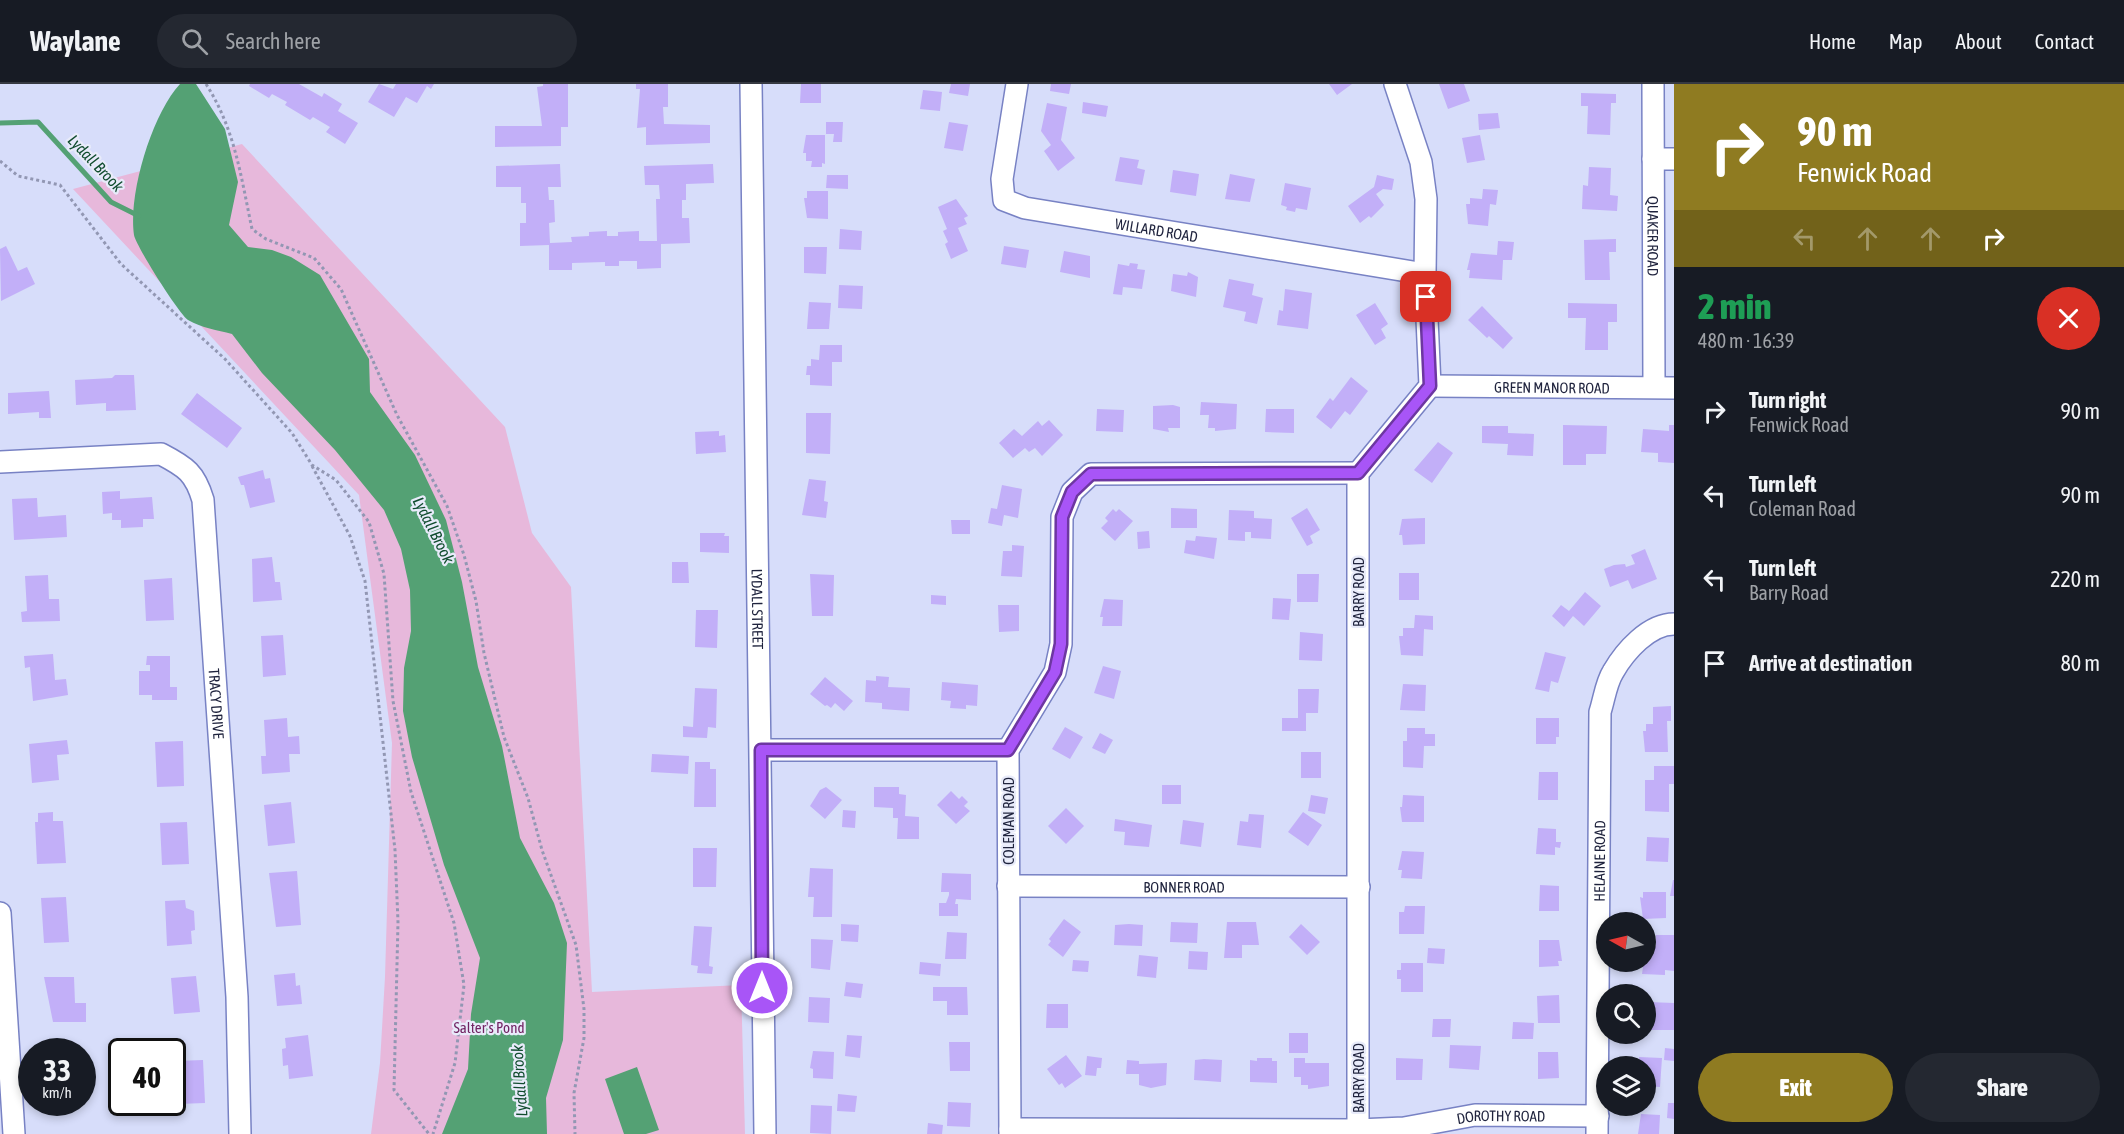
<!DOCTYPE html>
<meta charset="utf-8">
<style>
:root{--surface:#171b24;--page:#242831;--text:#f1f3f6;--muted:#9ea1a6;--line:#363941;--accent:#8f7b21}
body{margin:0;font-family:"Asap Condensed",sans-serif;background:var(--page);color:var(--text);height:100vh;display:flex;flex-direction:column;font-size:22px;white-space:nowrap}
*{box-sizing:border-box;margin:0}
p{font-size:20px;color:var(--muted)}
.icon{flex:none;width:33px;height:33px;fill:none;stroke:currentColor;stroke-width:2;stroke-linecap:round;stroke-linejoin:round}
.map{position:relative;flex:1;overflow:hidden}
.drawer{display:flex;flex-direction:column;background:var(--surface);width:450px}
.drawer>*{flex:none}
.hud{background:#8f7b21;color:#fff;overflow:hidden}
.needle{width:39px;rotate:278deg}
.tools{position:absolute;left:1596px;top:828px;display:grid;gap:12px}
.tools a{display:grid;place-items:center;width:60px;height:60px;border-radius:50%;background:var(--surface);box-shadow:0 3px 9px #0003;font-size:30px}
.speed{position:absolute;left:18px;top:954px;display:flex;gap:12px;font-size:30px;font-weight:700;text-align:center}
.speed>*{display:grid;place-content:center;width:78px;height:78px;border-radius:50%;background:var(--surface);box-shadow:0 3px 9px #0003;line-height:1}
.speed small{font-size:15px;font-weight:400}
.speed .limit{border:3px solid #111;border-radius:9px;background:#fff;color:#111}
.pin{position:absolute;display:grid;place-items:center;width:51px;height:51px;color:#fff;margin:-26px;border-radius:12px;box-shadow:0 3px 9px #0006}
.me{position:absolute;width:66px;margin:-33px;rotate:0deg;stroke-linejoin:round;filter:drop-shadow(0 0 4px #0008)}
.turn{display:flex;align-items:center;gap:21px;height:126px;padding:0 24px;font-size:27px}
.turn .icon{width:78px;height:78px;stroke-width:2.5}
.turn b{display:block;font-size:42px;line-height:51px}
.lanes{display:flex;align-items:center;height:57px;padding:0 24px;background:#0003;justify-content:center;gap:30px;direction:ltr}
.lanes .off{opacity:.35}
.round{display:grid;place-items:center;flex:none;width:63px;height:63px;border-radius:32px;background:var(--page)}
.overview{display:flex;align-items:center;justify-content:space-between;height:102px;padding:0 24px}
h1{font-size:36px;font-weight:800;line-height:45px;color:#1e9e55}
.button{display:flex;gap:12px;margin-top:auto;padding:12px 24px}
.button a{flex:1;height:69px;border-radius:36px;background:var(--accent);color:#fff;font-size:24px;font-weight:800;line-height:69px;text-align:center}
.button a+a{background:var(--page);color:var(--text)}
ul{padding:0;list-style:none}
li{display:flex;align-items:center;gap:18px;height:84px;padding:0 24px}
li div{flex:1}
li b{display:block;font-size:22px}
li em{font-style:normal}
header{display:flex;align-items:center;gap:36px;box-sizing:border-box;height:84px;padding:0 30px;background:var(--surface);border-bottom:2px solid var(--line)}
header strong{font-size:28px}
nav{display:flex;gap:33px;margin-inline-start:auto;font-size:21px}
.search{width:420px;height:54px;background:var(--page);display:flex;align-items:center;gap:15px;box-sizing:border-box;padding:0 21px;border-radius:33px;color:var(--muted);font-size:22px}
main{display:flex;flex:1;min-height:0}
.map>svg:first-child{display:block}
.green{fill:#e7b8db}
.water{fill:#54a174}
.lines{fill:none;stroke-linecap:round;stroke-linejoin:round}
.stream{stroke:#54a174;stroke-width:5}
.building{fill:#c2aff8}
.minor-casing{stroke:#7882c4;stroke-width:24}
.path{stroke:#9297b3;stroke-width:3;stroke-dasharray:3 3;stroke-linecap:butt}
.minor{stroke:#fff;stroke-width:21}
.route-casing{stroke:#6d37a1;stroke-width:15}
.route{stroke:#a855f7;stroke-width:10}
.labels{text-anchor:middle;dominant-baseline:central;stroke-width:4.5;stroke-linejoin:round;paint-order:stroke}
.street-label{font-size:15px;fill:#1f233d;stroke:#e8ebfa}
.park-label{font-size:15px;fill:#712362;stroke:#e8ebfa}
.water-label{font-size:16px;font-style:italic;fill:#114d2f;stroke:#e8ebfa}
</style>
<header>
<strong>Waylane</strong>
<div class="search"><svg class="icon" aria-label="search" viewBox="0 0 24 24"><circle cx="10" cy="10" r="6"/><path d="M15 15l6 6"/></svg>Search here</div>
<nav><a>Home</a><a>Map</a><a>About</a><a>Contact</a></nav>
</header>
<main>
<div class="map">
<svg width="1674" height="1050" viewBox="0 0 1674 1050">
<rect width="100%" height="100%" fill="#d7ddfa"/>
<path class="green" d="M242,60L505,343L532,449L571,503L592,908L741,901L745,1050H371L380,979L385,893L392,659L359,411L73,105Z"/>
<path class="water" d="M180,0H196L225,45L238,98L229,141L248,163L272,166L291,173L320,191L369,275L370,308L415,371L446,436L462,498L478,583L502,662L520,754L554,819L567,859L563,956L546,1014L547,1050H442L468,985L471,930L480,874L444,781L412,673L403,627L404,584L411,547L410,506L401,465L384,426L335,366L262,289L232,250C217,246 202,244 188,236C179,230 136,162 134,151C128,110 152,30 180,0Z
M637,983L659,1046L646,1050H624L605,995Z"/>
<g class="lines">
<path class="stream" d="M0,39L38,38L111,118L139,132"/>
</g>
<path class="building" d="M250,0H299L322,13L324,9L342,20L338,27L358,39L345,60L326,48L330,43L313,33L310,36L285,21L287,18L272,10L269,14L249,2Z
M379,0L393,5L396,0H434L431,5L427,2L417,19L406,13L394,33L368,18Z
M543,0H568V43H561V62L495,63V42H542L537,3L543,2Z
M636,0H668V23H663L664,40L710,41V59L646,61V43L637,44L640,5H636Z
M801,0H821V19H800Z
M951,0H970L968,12L949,9Z
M1051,0H1071L1069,10L1050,7Z
M1329,0H1352L1337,11Z
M1439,0H1464L1470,17L1448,25Z
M923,6L942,8L940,27L920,25Z
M1581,9L1616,10V19H1611L1610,51L1587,50L1588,22H1581Z
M1083,18L1108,22L1106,33L1082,29Z
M1047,19L1067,23L1061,56L1075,74L1058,87L1044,67L1051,61L1041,47Z
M1498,29L1500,44L1479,46L1478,30Z
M826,38H843L842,58H833L834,50H826Z
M949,38L968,41L963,67L944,64Z
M806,51H825V80L822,79V83H811L812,77H806V69H803Z
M1480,51L1485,76L1467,79L1462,54Z
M1120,73L1139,76L1137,84L1145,86L1142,101L1115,97Z
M560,80L561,103H548L549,116H554L555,138L549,139L550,159L572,158L571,153L589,152V148L607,147V152H618V148L639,147V157H657L656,115H660L659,101H645L644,82L713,80L714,99L686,100V116H682V134H689L690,159L661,160V184L637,185V177H619V182H605V178L572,179V186H549V161L520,162V139H526V119H521V103H496V82Z
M1589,83L1611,84L1610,111L1618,112L1617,127L1582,125L1583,101L1588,102Z
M1173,86L1199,90L1196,112L1170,108Z
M1230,90L1255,95L1250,118L1225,115Z
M827,91H848V105L826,104Z
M1377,91L1394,95L1392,106L1383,105L1376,110L1384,121L1371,134L1369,132L1360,139L1348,122L1374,103Z
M1285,99L1311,104L1307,126L1296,124L1295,128L1286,126L1287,123L1281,121Z
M1483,105L1498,106L1496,121L1490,120L1488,142L1468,140L1466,120H1470V114L1482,115Z
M807,107H828V135L807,134L804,114H807Z
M956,115L968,132L964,134L967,140L958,144L968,167L951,175L945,160L948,158L943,147L947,145L938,123Z
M840,145L862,147L861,166L839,165Z
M1616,155V168H1609L1610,196H1585L1584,156Z
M1498,157L1514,158L1512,176H1503L1502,196L1469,194L1470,186H1467L1471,169L1497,171Z
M6,162L18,187L27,183L35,200L1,217L0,165Z
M1004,162L1029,166L1026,184L1001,180Z
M804,163H827L826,190L804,189Z
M1064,167L1090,172V194L1060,188Z
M1130,179L1138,180L1137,185L1145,186L1142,205L1123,203L1122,211L1113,210L1118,180L1129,182Z
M1188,188L1198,193L1196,213L1171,207L1173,190L1187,192Z
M1229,195L1254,200L1252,211L1263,214L1257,240L1244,237L1246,228L1223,223Z
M839,201L863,202L862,225L838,224Z
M1285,205L1312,209L1308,245L1277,241L1279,226L1283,227Z
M809,218L831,219L829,245H807Z
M1375,219L1388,240L1381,245L1386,254L1375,261L1356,231Z
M1568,219L1617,220V238H1608V266H1585L1586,234H1568Z
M1482,222L1513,254L1503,265L1489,252L1487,254L1468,236Z
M820,261H842V278H832V302L810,301V291H806L807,282H811V275L819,276Z
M115,291H134L136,326L106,327V319L76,321L75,296L112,294Z
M1351,293L1368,307L1350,331L1345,327L1331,345L1316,333L1330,314L1333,317Z
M49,307L51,334H39V328L8,330V309Z
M197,309L242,344L227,364L181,330Z
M1201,318L1237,320L1236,345L1215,347V344H1208L1209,331H1200Z
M1173,321L1180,323V344H1168L1169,348L1153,345V322Z
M1097,325L1124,326L1123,348L1096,347Z
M1266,325H1294V349L1265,348Z
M806,329H831L830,370L806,369Z
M1049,336L1063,351L1042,372L1035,364L1029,368L1025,364L1013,374L999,359L1014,345L1022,352L1038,337L1042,342Z
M1563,341L1607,342L1606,370H1586V381H1563Z
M1669,341H1674V379L1658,378V369L1641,368L1643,345L1669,347Z
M1482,342H1508V349L1534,350L1533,372L1507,371L1508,360L1482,359Z
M719,347V352L725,351L726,368L696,370L695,348Z
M1438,358L1453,369L1432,399L1414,386Z
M263,386L265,395L270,394L275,418L250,424L244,401H241L238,393Z
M809,395L826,397L824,417L828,418L826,434L802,431Z
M1002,401L1022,405L1018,434L1004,431L1002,442L988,439L991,424L997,425Z
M120,407V415L152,413L154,435H143V443L121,444V436H112V429L103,430L102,408Z
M37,414L38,433L66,431L67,453L14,456L12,415Z
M1171,424L1197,425V444H1171Z
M1307,424L1320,446L1310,452L1313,459L1307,462L1291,434Z
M1113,425L1116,428L1119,425L1133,437L1115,457L1101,444L1108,437L1105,434Z
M1229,426L1254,427V434L1272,435L1271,455L1251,454V448H1245V457L1228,456Z
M1425,434V460L1403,461L1402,451H1399L1402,435Z
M951,436H970V450H952Z
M1149,447L1150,464L1138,465L1137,448Z
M700,449H725L724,452H729V469L700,468Z
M1196,452L1217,454L1214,475L1184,469L1186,456L1195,457Z
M1012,461L1024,462L1022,493L1001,492L1003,467H1012Z
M1645,465L1657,495L1632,505L1628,496L1610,503L1604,485L1614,481L1625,480L1626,483L1635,480L1631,471Z
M272,473L275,498H280L282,516L253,518L252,475Z
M672,478H688L689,499H672Z
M1399,489H1419V516H1399Z
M810,490L834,491L833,532H812Z
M1297,490H1319L1318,518H1297Z
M48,491L49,515H59L60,537L22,538L21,528L27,527L25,492Z
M172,494L174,536L146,537L144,496Z
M1585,508L1601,522L1584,542L1573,532L1564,543L1552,532L1561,521L1569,527Z
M931,511L946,512V521L931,520Z
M1273,514L1291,515L1289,536L1272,535Z
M1104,515L1123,516L1122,542H1102L1103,533H1100Z
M998,521H1019V547L999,548Z
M696,526H718L717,564L695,563Z
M1415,531L1433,532V546L1424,545L1423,572L1401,571L1399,552H1403V544H1414Z
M1300,548L1323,550L1322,577L1299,576Z
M283,551L286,591L263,593L261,552Z
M1545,568L1566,573L1558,599L1551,597L1549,608L1535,605Z
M53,570L55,596L66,595L68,611L33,617L30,583L25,584L24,572Z
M147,572H170V603H177V616H152V611H139V587H150V581H146Z
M1103,582L1121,587L1114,615L1094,609Z
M876,592L889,593L888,603L910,604L909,627L882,625V619L865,618L866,596L876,597Z
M825,593L853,617L844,627L835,619L831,624L827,621L825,622L810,610Z
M942,598L978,601L977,622L966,621V625L950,624L951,617L941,616Z
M1403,600L1426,601L1425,627L1400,626Z
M695,604L717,605L716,644L708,643L707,654L683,653V642L693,643Z
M1298,605H1319L1318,629H1306V647H1282V634H1298Z
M1671,622V637H1667L1668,668H1645L1643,647H1646V640H1653V623Z
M287,634L288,653L299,652L300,670H289L290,688L262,690L261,672H266L264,636Z
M1536,634H1559V653H1556V660H1536Z
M1065,643L1083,653L1070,675L1052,665Z
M1407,644H1425V650H1435V662H1424L1423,684L1403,683V657H1407Z
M1100,649L1113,656L1105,670L1092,664Z
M67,656L69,670L57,671L59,696L32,699L29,660Z
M183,657L184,702L157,703L155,658Z
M1301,668H1321V694H1301Z
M652,670L689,672L688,690L651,688Z
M695,678H710V685H716V723H694Z
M1654,682H1674V700H1669V728L1645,727V696H1654Z
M1539,688H1558V716H1538Z
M1162,701H1181V720H1162Z
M826,703L842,716L825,735L810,722L820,706Z
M874,703H899V710L906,711L905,732L919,733V755H897L898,734H893V724L874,723Z
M951,707L959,715L962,712L968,718L964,722L970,727L956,740L937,721Z
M1311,711L1328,714L1325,730L1308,727Z
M1403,711L1424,712V738H1402L1400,723H1402Z
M291,718L295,759L268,762L264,721Z
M1066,724L1084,742L1066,760L1048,742Z
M843,726L856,727L855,744L842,743Z
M53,728V737H63L66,779L37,780L35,738H38V729Z
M1303,728L1322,741L1308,762L1288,748Z
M1249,730L1264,731L1261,764L1237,761L1240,737L1248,738Z
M1115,735L1152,741L1149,763L1124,761L1125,748L1114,747Z
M1183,736L1204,739L1201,763L1180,760Z
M187,738L189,780L162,781L160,739Z
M1538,744L1556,745V758H1561L1560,764L1555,763V771L1536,770Z
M1647,753L1669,754L1668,778L1646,777Z
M693,764H717L716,803H693Z
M1402,767L1424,768L1422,795L1401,794L1402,786H1398Z
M810,784L833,785L832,833H813L814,813H808Z
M297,787L301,841L276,843L269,789Z
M942,789L971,790V816L956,815L955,820H958V832H939V819H946L949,811V808H941Z
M1673,796H1674V812H1670Z
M1540,801L1559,802V827H1539Z
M1643,808H1666V834L1643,835L1640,813L1643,814Z
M66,813L69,858L44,859L41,814Z
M185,816L186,824L194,827L195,846L191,847L192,860L167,862L165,817Z
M1405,822H1425L1424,850H1399V828H1404Z
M1064,835L1081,848L1063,873L1048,861L1051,857L1049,855Z
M1171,838L1198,839L1197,859L1170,858Z
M1227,838H1256L1259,861H1242V874H1224Z
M841,840L859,841L858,858L841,857Z
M1129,840L1143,841L1142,862L1114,861L1115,841Z
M1301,840L1320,858L1307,871L1289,853Z
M694,842L712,843L709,882L713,883L712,890L697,889L698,882L691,881Z
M947,848L967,849L966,875H945Z
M1656,851H1674V887L1665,886V891L1642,890L1646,862H1656Z
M811,855L833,856L830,886L811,884Z
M1539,856H1559L1562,877H1558L1559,882L1539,883Z
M1428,864L1445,865L1444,880L1427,879Z
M1189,867L1208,868L1207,886L1188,885Z
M1139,871L1158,873L1156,894L1137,892Z
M1073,876L1089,877L1088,888L1072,887Z
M920,878L941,880L940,892L919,890Z
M1401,879H1423V908H1401V895H1397V886H1401Z
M295,889L296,902L300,901L302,920L277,922L274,891Z
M196,892L200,928L174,930L171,894Z
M44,893H74L75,919H86V938H53Z
M846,898L863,900L861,914L844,912Z
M933,903H967L968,931H947V917H933Z
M1559,911L1560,939H1538L1537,912Z
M809,913L830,914L829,939L808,938Z
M1648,918L1674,919V946H1647Z
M1047,920H1068V944H1046Z
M1433,935H1451L1450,953H1432Z
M1513,938L1534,939L1533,955H1512Z
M1289,949H1308V969H1289Z
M308,951L313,992L289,995L288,981L283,982L282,965L286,964L285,954Z
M847,951L862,952L860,974L845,972Z
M949,958H970V987H950Z
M1450,961L1481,962L1479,986L1449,984Z
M1665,964L1674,965V977L1664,976Z
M813,967L834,968L833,995L813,994V985L810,984Z
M1538,968H1558L1559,994L1538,995Z
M1066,971L1082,992L1065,1004L1062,999L1059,1001L1047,985Z
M1087,972L1102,974L1101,984H1097L1096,992L1085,991Z
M1639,973L1662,974L1660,1003L1646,1002V982H1639Z
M1257,974H1272V977H1277V999L1250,998V976L1257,977Z
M1294,974H1305V979H1329V1002L1308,1005V1001H1301V993H1294Z
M1396,974L1423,975L1422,996H1396Z
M1204,975L1222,976L1221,998L1194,996L1195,976Z
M203,976L205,1019L178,1020L176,977Z
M1127,976L1139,977V980L1167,979L1166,1001L1151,1004L1139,1001V990H1126Z
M838,1010L857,1012L855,1028L837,1027Z
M948,1018L971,1019L970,1043L947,1042Z
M1668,1019H1674V1035L1667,1034Z
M811,1021L832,1022L831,1050L810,1049Z
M1641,1030L1660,1031L1659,1050H1638Z
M928,1039L943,1041L942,1050H927Z"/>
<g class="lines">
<defs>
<g id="minor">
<path id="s1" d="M751,0L765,1050"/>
<path id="s2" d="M1017,0L1002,95L1004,116L1025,124L1425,190"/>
<path id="s3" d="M1653,0L1654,303"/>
<path d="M1653,75H1674"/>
<path id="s4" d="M1430,302L1674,304"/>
<path id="s5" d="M0,378L161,370C186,383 195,389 203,416L237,913L240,1050"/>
<path d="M761,666H1008"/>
<path id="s6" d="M1008,802L1359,803"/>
<path d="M0,829L14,1050"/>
<path id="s7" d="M1010,1045L1358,1046L1404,1044L1475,1031L1598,1032"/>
<path d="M1358,1046V389L1430,302L1425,190L1426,115L1421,78L1395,0"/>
<path d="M1010,1050L1008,666L1055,588L1061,560L1062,433L1072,408L1091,390L1358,389"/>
<path id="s8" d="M1597,1050L1600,628C1604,616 1606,599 1613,588C1625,567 1649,540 1674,540"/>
</g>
</defs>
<use href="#minor" class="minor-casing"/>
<path class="path" d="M206,0C235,45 241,93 252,145L266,155L314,174L341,205L397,331L447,422L464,471L476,517L484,569L504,653L528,714L542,766L576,861L584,925V954L574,1009L575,1050
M0,77L18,92L60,101L121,180L225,275L292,349L312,381L336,396L369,438L384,490L393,617L411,708L454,839L464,901L455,979L433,1050
M312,382L350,452L365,497L395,766L398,838L394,1006L429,1050"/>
<use href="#minor" class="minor"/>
</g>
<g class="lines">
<defs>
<path id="route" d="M762,904L761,666H1008L1055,588L1061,560L1062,433L1072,408L1091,390L1358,389L1430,302L1426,213"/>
</defs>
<use href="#route" class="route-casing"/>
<use href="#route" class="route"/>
</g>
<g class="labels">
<g class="street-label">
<text stroke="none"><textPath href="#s2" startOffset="273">WILLARD ROAD</textPath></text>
<text stroke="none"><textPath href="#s3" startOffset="152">QUAKER ROAD</textPath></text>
<text stroke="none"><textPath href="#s4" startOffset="122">GREEN MANOR ROAD</textPath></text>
<text transform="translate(1358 508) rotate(-90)">BARRY ROAD</text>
<text stroke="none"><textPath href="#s1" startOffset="525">LYDALL STREET</textPath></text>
<text stroke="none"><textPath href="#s5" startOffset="430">TRACY DRIVE</textPath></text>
<text transform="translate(1008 737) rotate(-90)">COLEMAN ROAD</text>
<text stroke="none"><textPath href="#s8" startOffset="273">HELAINE ROAD</textPath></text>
<text stroke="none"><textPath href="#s6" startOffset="176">BONNER ROAD</textPath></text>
<text transform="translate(1358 994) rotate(-90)">BARRY ROAD</text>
<text stroke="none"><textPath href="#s7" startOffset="492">DOROTHY ROAD</textPath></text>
</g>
<g class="park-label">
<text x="489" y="943">Salter's Pond</text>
</g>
<g class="water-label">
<text transform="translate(96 79) rotate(46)">Lydall Brook</text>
<text transform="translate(434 446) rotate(63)">Lydall Brook</text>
<text transform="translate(519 997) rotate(-94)">Lydall Brook</text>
</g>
</g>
</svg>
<div class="tools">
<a><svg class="needle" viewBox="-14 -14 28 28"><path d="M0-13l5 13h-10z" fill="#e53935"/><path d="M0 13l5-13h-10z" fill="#9ea1a6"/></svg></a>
<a><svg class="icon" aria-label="search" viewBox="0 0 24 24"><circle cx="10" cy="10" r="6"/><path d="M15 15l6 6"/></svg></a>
<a><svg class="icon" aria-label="layers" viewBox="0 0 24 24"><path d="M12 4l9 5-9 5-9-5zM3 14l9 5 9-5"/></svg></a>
</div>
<div class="speed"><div>33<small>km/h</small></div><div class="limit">40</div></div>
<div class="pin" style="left:1426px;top:213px;background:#d93025"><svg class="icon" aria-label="arrive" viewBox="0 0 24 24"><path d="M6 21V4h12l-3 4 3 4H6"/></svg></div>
<svg class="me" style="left:762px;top:904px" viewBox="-20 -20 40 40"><circle r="17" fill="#a855f7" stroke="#fff" stroke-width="3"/><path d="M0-11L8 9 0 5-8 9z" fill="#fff"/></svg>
</div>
<section class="drawer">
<div class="hud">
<div class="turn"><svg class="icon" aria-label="right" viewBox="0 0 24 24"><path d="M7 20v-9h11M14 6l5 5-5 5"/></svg><div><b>90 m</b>Fenwick Road</div></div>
<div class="lanes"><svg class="icon off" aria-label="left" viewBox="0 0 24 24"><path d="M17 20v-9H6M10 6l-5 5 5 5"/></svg><svg class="icon off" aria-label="ahead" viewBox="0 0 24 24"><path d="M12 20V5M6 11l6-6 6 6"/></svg><svg class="icon off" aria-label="ahead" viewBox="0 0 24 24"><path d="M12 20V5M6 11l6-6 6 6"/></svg><svg class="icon" aria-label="right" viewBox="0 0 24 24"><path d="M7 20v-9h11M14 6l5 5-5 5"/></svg></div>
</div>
<div class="overview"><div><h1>2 min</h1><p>480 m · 16:39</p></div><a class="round" style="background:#d93025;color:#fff"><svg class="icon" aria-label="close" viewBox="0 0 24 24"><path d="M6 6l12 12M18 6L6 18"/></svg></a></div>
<ul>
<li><svg class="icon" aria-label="right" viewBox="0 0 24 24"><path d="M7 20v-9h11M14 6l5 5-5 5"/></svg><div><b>Turn right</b><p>Fenwick Road</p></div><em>90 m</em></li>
<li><svg class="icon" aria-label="left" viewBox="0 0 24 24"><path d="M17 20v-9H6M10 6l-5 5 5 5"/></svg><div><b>Turn left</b><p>Coleman Road</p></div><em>90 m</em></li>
<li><svg class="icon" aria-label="left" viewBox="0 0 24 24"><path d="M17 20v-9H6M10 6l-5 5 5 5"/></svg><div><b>Turn left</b><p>Barry Road</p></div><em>220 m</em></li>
<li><svg class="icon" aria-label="arrive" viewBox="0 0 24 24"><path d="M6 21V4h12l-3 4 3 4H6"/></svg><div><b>Arrive at destination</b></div><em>80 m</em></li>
</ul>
<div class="button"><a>Exit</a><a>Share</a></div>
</section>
</main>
